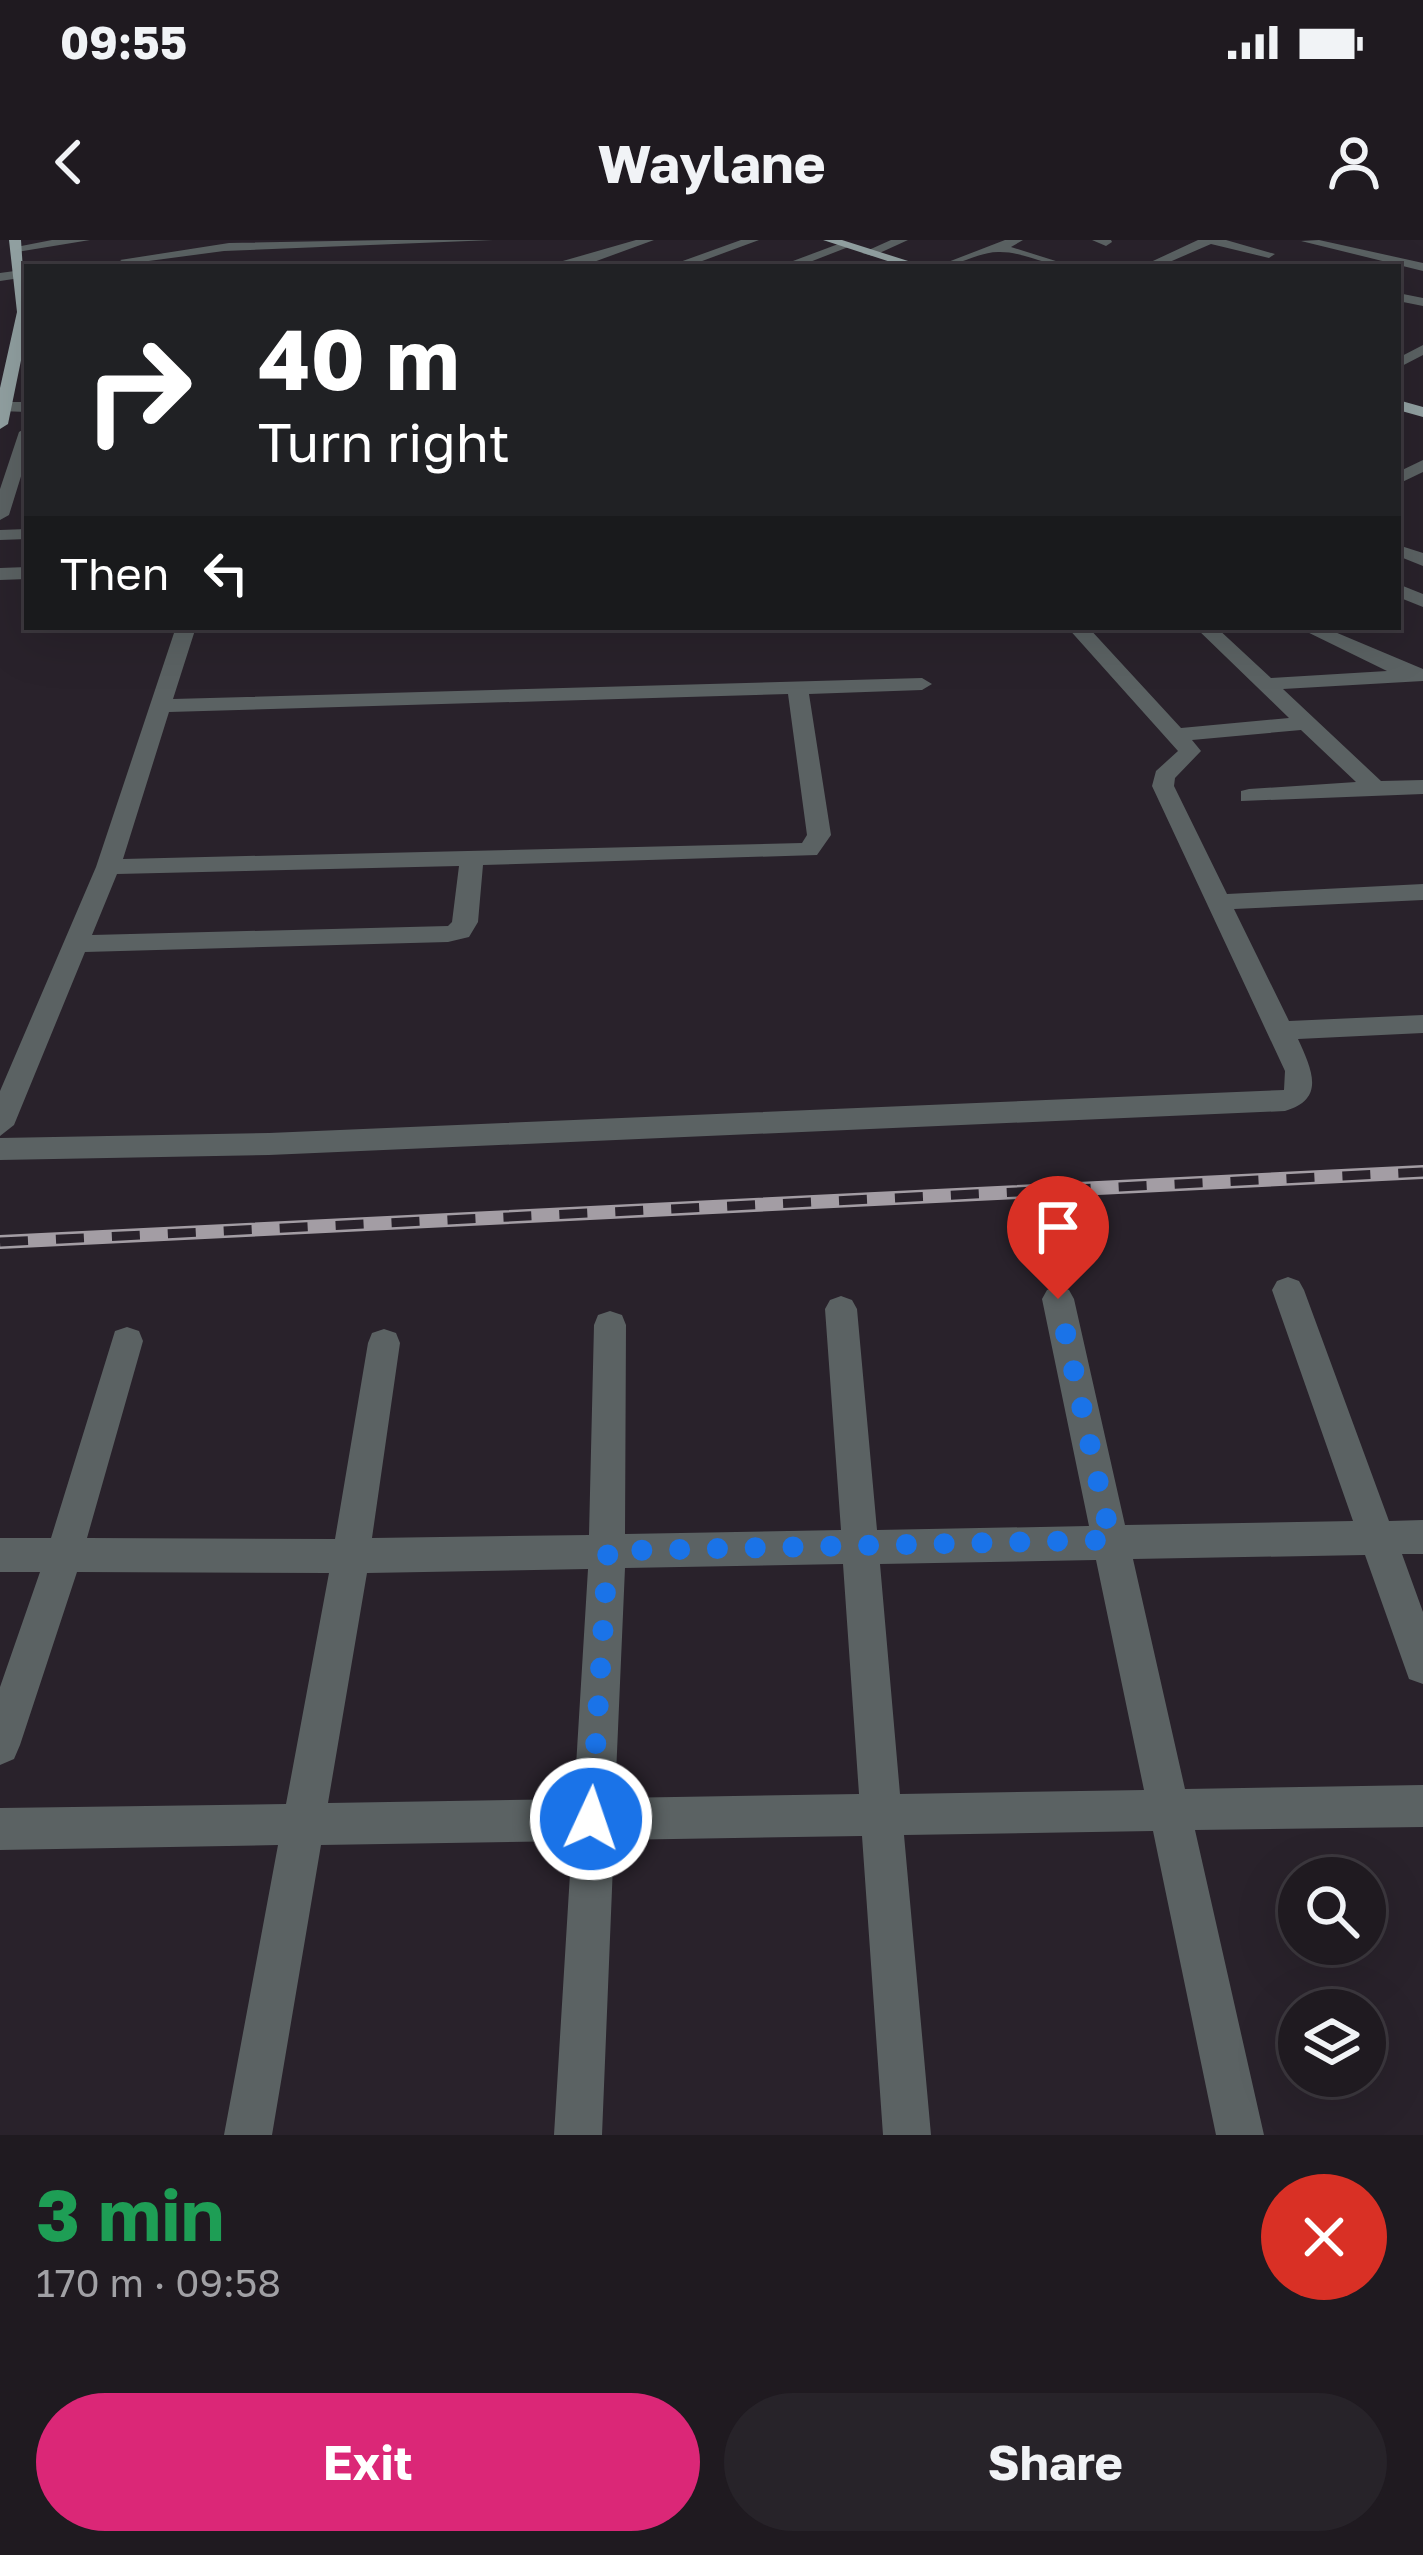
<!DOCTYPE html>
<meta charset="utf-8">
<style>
:root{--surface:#1f1a20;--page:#272329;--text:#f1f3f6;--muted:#a1a1a5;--line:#3c383e;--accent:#db2777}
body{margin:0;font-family:"Golos Text",sans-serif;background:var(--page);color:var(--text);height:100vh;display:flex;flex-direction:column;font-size:45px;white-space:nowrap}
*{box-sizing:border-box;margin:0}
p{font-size:39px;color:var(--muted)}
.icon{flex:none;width:66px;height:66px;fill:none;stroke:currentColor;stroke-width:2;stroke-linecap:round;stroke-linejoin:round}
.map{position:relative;height:1895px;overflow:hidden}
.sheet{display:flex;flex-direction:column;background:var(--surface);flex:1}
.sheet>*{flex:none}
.guide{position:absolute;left:24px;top:24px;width:1377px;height:366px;border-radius:0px;box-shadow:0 12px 48px #0002,0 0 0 3px var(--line);background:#202124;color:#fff;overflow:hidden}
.fabs{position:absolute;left:1278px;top:1617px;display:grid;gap:24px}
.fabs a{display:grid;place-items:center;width:108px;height:108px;border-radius:50%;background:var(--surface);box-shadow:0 12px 48px #0002,0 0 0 3px var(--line);font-size:60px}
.pin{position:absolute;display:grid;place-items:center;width:102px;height:102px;color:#fff;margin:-123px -51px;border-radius:50% 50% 50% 0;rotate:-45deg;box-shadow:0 0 12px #0007}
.pin .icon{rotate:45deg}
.me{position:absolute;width:132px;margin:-66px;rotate:3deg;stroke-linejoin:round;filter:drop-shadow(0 0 9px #0008)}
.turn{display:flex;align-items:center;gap:42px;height:252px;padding:0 36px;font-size:54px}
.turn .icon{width:156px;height:156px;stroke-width:2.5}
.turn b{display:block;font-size:84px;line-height:102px}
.then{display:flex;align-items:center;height:114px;padding:0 36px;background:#0003;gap:24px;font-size:45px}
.round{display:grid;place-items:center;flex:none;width:126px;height:126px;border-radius:63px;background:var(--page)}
.overview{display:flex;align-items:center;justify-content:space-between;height:204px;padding:0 36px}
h1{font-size:72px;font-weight:700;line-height:90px;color:#1e9e55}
.cta{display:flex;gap:24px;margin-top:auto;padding:24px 36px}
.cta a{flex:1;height:138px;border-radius:72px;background:var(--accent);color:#fff;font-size:48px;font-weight:700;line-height:138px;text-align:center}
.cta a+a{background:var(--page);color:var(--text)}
.status{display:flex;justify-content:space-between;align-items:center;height:84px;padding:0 60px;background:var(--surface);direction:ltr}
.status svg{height:33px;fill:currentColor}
header{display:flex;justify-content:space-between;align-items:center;height:156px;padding:0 36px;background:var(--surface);font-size:54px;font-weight:700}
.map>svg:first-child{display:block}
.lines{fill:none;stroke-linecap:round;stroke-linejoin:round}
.minor{fill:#5b6263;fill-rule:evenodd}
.major{fill:#91a0a1;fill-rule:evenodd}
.rail-casing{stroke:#a39da4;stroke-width:14}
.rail{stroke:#29222b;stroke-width:9;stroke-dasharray:28;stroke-linecap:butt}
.route{stroke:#1a73e8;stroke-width:21;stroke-dasharray:0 37.8}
</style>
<div class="status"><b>09:55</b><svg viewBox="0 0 49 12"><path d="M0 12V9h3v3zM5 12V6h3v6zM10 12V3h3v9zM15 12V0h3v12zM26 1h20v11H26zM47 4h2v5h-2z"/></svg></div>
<header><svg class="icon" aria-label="back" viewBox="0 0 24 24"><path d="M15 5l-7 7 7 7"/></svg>Waylane<svg class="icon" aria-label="person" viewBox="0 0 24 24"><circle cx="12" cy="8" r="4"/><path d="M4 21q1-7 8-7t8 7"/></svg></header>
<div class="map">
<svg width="1423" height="1895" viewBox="0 0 1423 1895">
<rect width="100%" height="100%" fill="#29222b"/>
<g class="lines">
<path class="minor" d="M52,0H90L17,12L11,8Z
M389,0H493L224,11L126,24L120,20L229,3Z
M636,0H654L580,27H542Z
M741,0H759L686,27H666Z
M891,0H908L873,16L862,13Z
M1005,0H1023L1011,7L1075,27C1048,27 1025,12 1000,12C979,11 958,27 935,27Z
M1092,0H1111L1112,2L1106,6Z
M1198,0H1226L1275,14L1269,18L1211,4L1158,27H1140Z
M1319,0L1423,23V31L1301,1Z
M841,3L851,6L797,27H777Z
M22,30L27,37L0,41V33Z
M1398,53L1423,58V66L1398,61Z
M1423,105V115L1398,128V118Z
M4,162H27V172L0,171Z
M27,187V217L9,275L0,280V249L19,192Z
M1423,220V232L1398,244V232Z
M27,289V299L0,300V290Z
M1398,305L1423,313V326L1398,316Z
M27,327V339L0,340V328Z
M1398,344L1423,354V367L1398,357Z
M176,387H196L173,459L922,438L932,444L922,450L809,454L831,595L817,615L483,625L478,682L469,697L448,702L85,712L14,885L0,896V851L96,627ZM788,454L807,595L802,603L123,619L169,472ZM459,626L452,682L448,686L92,695L117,634Z
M1067,387H1088L1181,488L1289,478L1195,387H1216L1271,438L1387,431L1297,387H1323L1423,429V441L1283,449L1381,541L1423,540V554L1241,561V551L1249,549L1356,542L1301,490L1192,500L1201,511L1175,538L1174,546L1227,654L1423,644V660L1234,669L1289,781L1423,775V793L1298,799C1312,830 1326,859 1285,871L269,915L0,920V898L269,893L1284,850L1285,831L1152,546L1156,531L1178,511Z
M1288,1037L1299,1041L1304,1050L1389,1281L1423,1280V1314H1402L1423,1372V1444L1409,1439L1365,1315L1133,1319L1185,1549L1423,1545V1587L1195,1590L1264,1895H1216L1153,1591L904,1595L931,1895H883L862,1596L614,1600L602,1895H554L572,1601L321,1605L272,1895H224L278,1605L0,1610V1568L286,1564L329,1333L77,1332L20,1505L14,1519L0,1525V1447L40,1332H0V1298H51L115,1091L127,1087L139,1091L143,1101L87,1298L335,1299L368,1103L372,1093L384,1089L396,1093L400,1103L372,1298L589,1295L594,1085L598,1075L610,1071L622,1075L626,1085L625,1294L841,1290L825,1069L830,1060L841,1056L852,1060L857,1069L877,1290L1089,1286L1042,1059L1047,1050L1058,1046L1069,1050L1074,1059L1125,1285L1353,1281L1272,1050L1277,1041ZM1096,1320L1144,1550L900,1554L880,1324ZM843,1324L859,1554L615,1558L625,1328ZM588,1329L574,1559L328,1563L367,1333Z"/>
<path class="major" d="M9,0H21L27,91L8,184L0,189V148L17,72Z
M823,0H842L927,27H906Z
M1398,160L1423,167V177L1398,170Z"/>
<defs>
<path id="rail" d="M0,1002L1423,932"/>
</defs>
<use href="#rail" class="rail-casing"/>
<use href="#rail" class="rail"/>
</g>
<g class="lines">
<path class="route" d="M591,1579L608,1311L1111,1300L1058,1059"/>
</g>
</svg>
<div class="fabs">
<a><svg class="icon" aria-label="search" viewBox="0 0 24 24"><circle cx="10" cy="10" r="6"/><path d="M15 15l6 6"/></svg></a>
<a><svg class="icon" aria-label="layers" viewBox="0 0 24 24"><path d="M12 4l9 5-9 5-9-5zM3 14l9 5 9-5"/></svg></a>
</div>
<div class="pin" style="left:1058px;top:1059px;background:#d93025"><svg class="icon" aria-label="arrive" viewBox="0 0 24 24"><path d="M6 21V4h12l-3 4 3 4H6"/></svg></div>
<svg class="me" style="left:591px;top:1579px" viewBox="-20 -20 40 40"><circle r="17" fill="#1a73e8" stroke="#fff" stroke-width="3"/><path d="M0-11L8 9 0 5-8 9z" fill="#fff"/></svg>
<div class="guide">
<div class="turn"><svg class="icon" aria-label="right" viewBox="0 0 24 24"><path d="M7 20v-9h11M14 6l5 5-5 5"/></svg><div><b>40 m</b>Turn right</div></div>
<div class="then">Then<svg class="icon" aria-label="left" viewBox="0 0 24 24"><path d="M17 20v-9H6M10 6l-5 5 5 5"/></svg></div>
</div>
</div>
<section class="sheet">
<div class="overview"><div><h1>3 min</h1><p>170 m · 09:58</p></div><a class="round" style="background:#d93025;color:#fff"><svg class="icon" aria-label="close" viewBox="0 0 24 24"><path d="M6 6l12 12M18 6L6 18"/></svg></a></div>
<div class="cta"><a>Exit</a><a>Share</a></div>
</section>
